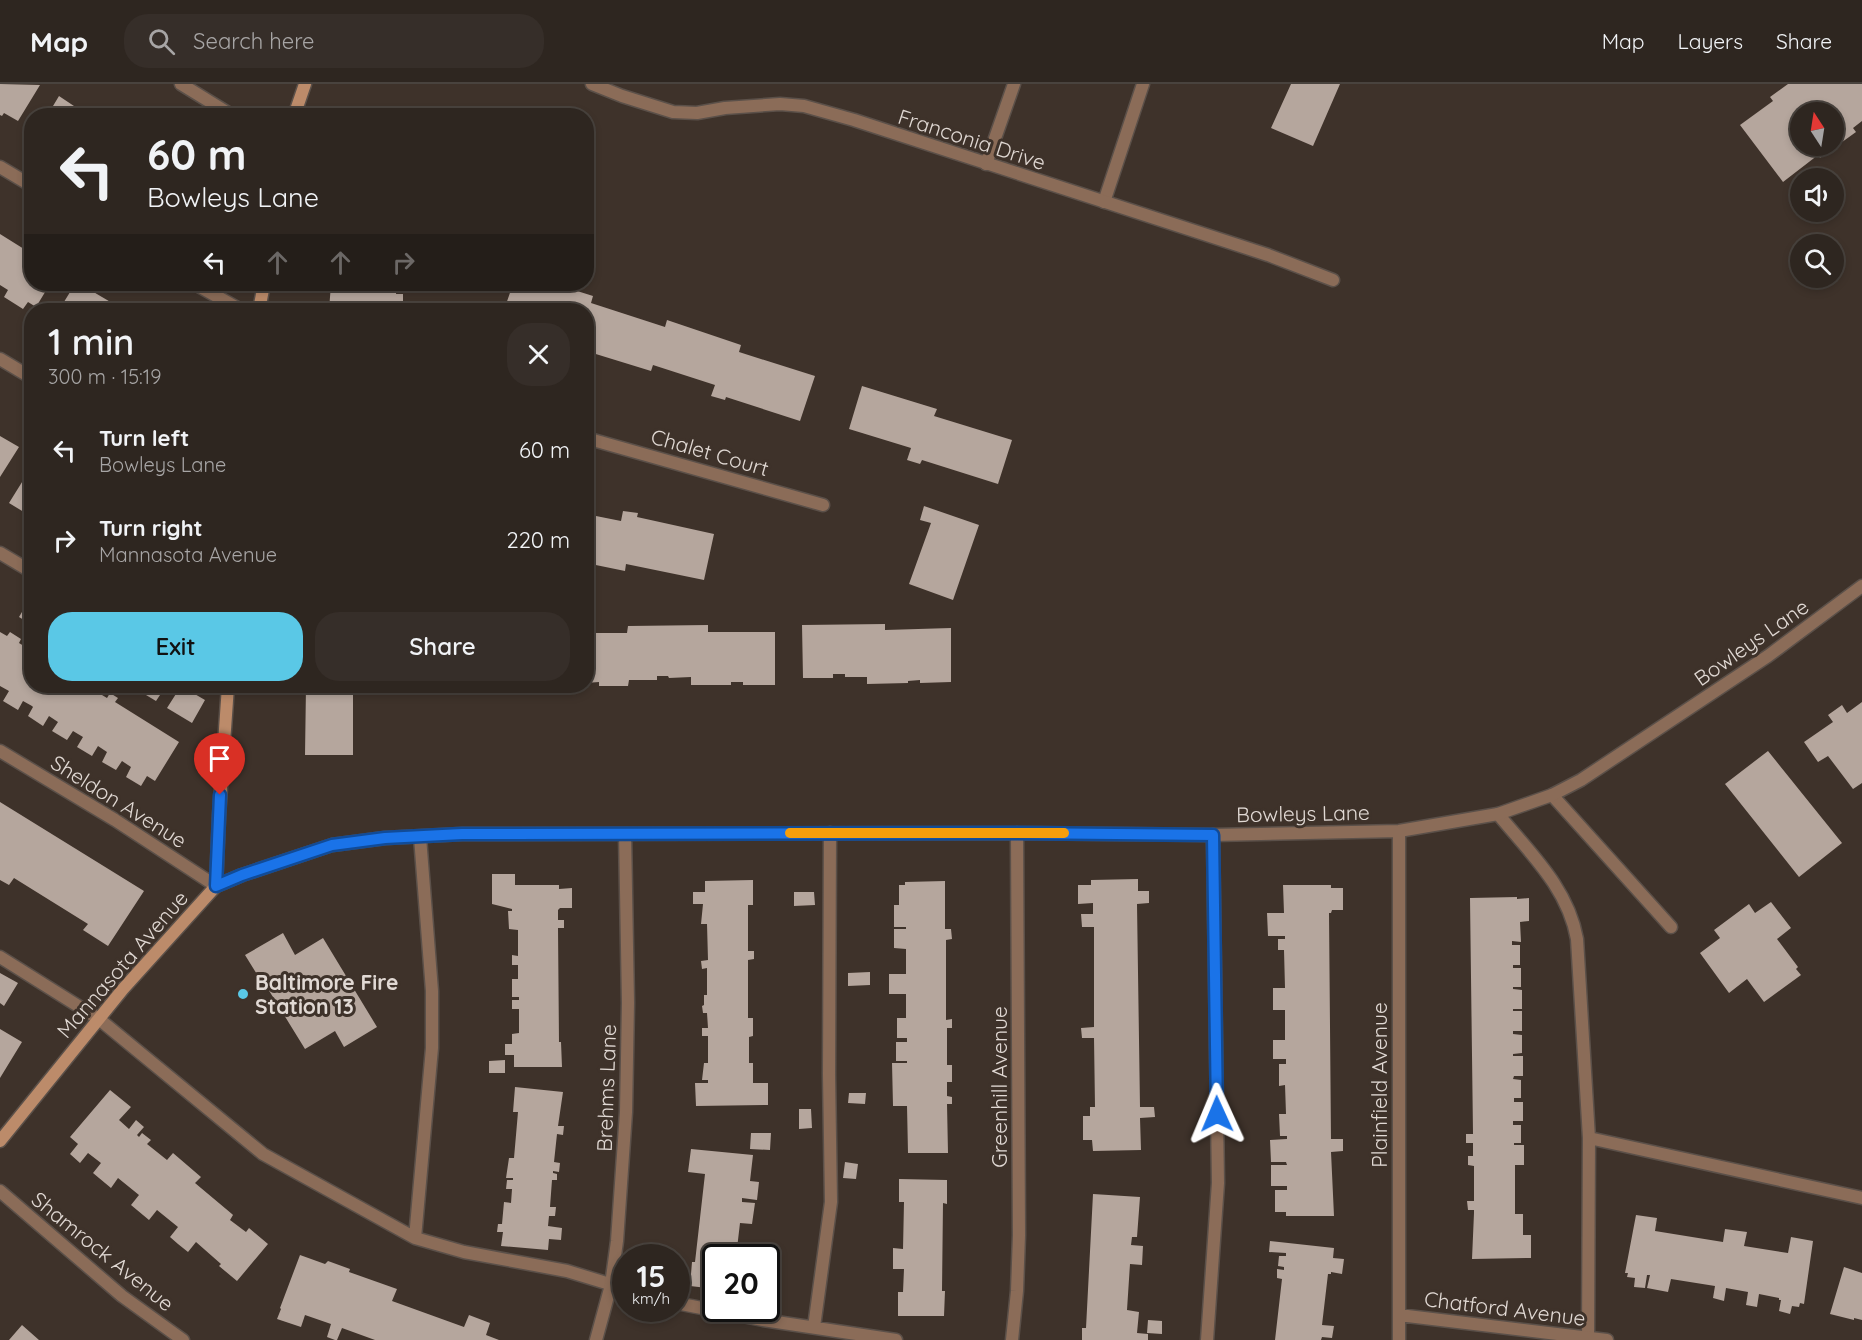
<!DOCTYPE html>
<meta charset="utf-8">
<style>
:root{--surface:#2e2620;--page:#362e29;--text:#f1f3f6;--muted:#a7a5a5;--line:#49433e;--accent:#5ac8e6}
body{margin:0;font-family:Quicksand,sans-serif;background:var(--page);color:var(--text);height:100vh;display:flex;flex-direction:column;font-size:22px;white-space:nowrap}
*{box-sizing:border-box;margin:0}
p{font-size:20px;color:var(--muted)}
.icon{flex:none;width:33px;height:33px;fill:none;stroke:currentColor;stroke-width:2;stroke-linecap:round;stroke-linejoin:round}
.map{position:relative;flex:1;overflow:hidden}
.panel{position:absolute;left:24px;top:219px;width:570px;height:390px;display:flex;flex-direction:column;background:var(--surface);border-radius:24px;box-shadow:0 3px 9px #0003,0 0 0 2px var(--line)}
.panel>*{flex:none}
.guide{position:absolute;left:24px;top:24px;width:570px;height:183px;border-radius:24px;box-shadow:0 3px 9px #0003,0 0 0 2px var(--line);background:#2e2620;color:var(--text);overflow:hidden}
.needle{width:39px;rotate:348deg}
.controls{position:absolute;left:1790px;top:18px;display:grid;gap:12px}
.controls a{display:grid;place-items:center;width:54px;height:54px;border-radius:50%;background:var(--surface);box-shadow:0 3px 9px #0003,0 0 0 2px var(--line);font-size:30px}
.speed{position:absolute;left:612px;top:1160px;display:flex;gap:12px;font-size:30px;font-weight:700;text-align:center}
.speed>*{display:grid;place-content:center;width:78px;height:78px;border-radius:50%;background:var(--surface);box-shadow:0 3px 9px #0003,0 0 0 2px var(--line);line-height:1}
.speed small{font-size:15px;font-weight:400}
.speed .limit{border:3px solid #111;border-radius:9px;background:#fff;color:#111}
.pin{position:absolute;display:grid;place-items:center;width:51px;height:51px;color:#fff;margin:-62px -26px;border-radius:50% 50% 50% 0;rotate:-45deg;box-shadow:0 0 6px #0007}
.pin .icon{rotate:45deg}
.me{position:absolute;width:66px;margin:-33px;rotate:359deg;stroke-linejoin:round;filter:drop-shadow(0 0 4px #0008)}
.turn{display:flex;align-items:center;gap:21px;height:126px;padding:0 24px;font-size:27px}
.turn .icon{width:78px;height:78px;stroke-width:2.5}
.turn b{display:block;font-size:42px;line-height:51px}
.lanes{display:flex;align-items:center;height:57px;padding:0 24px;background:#0003;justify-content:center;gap:30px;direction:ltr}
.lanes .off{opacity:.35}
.round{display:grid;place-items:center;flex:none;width:63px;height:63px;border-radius:24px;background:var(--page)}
.headline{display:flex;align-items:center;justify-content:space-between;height:102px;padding:0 24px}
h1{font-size:36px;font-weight:600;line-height:45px}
.cta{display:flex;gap:12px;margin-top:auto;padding:12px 24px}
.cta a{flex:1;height:69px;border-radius:24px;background:var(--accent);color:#111;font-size:24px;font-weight:600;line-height:69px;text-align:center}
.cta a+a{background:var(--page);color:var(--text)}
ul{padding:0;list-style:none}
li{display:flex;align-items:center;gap:18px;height:90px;padding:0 24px}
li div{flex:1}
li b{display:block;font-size:22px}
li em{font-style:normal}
header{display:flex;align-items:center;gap:36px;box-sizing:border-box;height:84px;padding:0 30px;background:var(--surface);border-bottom:2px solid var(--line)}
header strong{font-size:28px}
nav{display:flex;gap:33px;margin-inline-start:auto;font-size:21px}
.search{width:420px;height:54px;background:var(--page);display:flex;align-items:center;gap:15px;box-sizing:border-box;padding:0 21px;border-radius:24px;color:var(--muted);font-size:22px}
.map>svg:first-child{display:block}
.building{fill:#b5a69d;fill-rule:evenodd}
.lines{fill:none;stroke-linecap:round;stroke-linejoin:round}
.lane-casing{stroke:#5b5049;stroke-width:15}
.street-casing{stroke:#5b5049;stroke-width:15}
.secondary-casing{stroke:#5b5049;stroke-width:15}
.lane{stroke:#8b6c58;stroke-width:12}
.street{stroke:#8b6c58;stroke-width:12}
.secondary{stroke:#bc8b6a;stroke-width:12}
.route-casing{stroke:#114b97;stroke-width:15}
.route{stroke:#1a73e8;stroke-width:10}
.slow{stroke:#f59e0b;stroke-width:10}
.poi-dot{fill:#5ac8e6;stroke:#3e322a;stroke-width:2}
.labels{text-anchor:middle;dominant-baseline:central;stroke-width:6;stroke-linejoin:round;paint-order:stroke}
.street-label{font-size:21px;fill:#e1d9d4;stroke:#3e322a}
.poi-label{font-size:21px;font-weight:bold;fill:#e1d9d4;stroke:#3e322a;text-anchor:start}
</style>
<header>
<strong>Map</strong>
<div class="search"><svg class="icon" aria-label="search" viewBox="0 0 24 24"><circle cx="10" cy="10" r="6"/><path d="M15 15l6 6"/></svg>Search here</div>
<nav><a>Map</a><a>Layers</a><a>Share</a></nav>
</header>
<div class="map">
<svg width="1862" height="1256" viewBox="0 0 1862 1256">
<rect width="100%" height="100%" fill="#3e322a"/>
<path class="building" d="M0,0L40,1L18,37L4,29L2,32L0,31Z
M1291,0H1340L1313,62L1271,44Z
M1788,0H1862V37L1853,44L1856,48L1820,74L1818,71L1783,98L1740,41L1773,17L1770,13ZM1800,28H1833V62H1800Z
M59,12L77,24L90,32H47Z
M400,24L419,31V32H397Z
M0,150L32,170V200H50L36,223L28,218L23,225L4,213L8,206L0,201Z
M75,200H80L124,226H59Z
M331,200H397L396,210H403V222L395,221V226H329Z
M513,200H555L593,212L591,219L665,243L667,236L741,261L739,268L815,292L800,337L726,313L725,316L711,312L715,301L653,281L651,287L586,267V226H504Z
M862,302L937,325L934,332L1012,356L998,400L922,376L920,380L907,376L911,364L849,345Z
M0,352L19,363L0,393Z
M32,382V433L9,419Z
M924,422L979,441L953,516L909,500L931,439L920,436Z
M623,427L638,429L637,433L714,450L704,496L626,480L625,487L586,479V430L621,437Z
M32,511V541L19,533Z
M885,540V546L951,544V598L920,599V596L908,597V599L867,600V593H845V590H833V594H803L802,541Z
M708,541V548H775V601H743V598H731V601H691V593L669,594L668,592H657V596H629L628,602H599V598L586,599V549H627L628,542Z
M0,548L7,552L10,548L21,555L19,559L32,567V602H87L107,614L110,609L118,614L115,618L179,658L155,697L147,692L141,702L126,693L131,683L122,677L116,686L102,678L107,668L98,662L92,672L77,663L83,653L73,647L67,656L52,647L58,638L49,632L43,642L28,632L33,623L32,622L23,617L18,626L3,617L9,607L0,602Z
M146,602H166L156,617L141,608Z
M181,602L205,616L192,639L167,624Z
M306,602H363V605H353V671H305Z
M1862,618V699L1853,705L1828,672L1818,678L1804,658L1833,638L1828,631L1842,621L1847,629Z
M1768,667L1842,759L1799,793L1725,700Z
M0,718L144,807L108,862L83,846L88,840L14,794L9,801L0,796Z
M492,790H515V801H559V805L572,804V824H560L558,826V836H564V844H558L559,958H561L562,983H514V971H505V960H512V950L519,949V925H512V916H519V913H512V895H518V881H512V871L518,872V846L509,845L508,827H512V825L492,820Z
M1138,795V807H1149V819L1137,820L1140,1023H1154L1155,1033L1140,1034L1141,1066L1093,1067L1092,1056H1083V1032H1090V1023H1095L1094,954H1082L1081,944L1094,943V843H1082L1081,830H1093V819L1078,820V801H1091V796Z
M753,796V821H748V867H754V875L748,876V934H753V952L749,953V979H753V999H768V1021L696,1022L695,999H708V996H702L704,979H708V952H702V944H708L707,929H703L702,922L704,921V911H707V884L702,885L701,877L708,876L707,840H701L703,820H693V808H705V797Z
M945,797V845H951L952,855L946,856V936L952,935V944H947V981H952V998H947V1012L952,1013V1020H947L948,1069H908L907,1022H893L892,979H907V977H896V958H907V954H897V934H906V910H889V890H906V865L894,864V845H906V843H894V821H899V801H905V798Z
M1283,801H1331V804H1343V826H1332L1331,829H1329L1331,1055H1343V1067L1331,1068L1334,1132H1286V1128H1275V1106H1287V1102H1271V1081H1287L1286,1078H1271L1270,1056L1287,1055V1052H1280L1279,1030H1286L1285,1001L1279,1002V980H1286V975H1273V956H1285V926H1273V904H1285L1284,866H1278V855H1285V852H1268L1267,829H1284Z
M794,808H814L815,821L794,822Z
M1517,813V815L1529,814V837L1520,838L1521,858L1512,857V861H1520V881H1513V884H1521V903H1513V905L1522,906V925H1513V927H1522V947H1513V950L1522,951V969L1513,970V972H1523V992H1514L1513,995L1521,996V1014H1514V1018H1523V1037H1513V1041H1521V1059H1514V1061H1524V1081H1515V1130H1523V1151H1531V1174L1472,1175L1474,1129V1126H1468L1467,1117H1474V1082L1468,1081V1072H1473V1059H1466V1050H1473L1470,814Z
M1771,818L1791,844L1777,855L1798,883L1796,885L1801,891L1764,918L1747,895L1729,909L1700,869L1720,854L1714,846L1749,820L1755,829Z
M283,849L295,871L323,854L377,943L344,963L335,947L305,965L260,892H258L245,871Z
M870,888V901L848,902V889Z
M0,889L18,899L4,922L0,919Z
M0,945L22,958L0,994Z
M505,976V989H489V977Z
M515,1003L563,1008L558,1042H564L563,1051L557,1050L554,1078L560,1079L559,1088L553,1087V1089L557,1090V1096H552L550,1123H556L555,1132H549L548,1142L562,1144L561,1156L549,1155L548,1166L501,1162L503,1148H497L498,1140H502L504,1118L511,1119L512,1105H506L507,1096H513V1094H506L509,1074H514L518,1028H513Z
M110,1006L131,1023L119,1036L129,1045L136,1036L144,1043L137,1051L139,1053L142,1049L151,1056L147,1060L167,1076L173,1069L201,1093L195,1099L232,1130L233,1131L230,1136L246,1148L249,1144L268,1160L237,1197L219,1182L221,1180L196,1158L188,1168L178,1160L170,1153L178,1143L157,1126L149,1136L131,1121L139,1111L118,1094L111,1104L93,1089L101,1079L88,1069L80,1079L70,1070L78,1060L70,1053Z
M849,1009H866L865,1020L848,1019Z
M799,1025H811L812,1044L799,1045Z
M751,1049H771L770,1066L750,1065Z
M691,1065L753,1071L750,1097L759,1098L757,1116L742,1114V1118L755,1119L752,1140L740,1139L736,1173H716V1205L690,1202L692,1178H695L705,1090L688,1088Z
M845,1078L858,1080L856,1095L843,1094Z
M899,1095L947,1096V1120L943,1119L942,1207H945L944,1232H898V1208H903L904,1185H893V1164L903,1165L904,1118H899Z
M1093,1110L1140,1113L1137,1153H1132L1131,1161L1143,1162L1142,1181L1130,1180L1127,1226L1139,1228L1137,1249L1148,1250V1256H1082V1244H1086Z
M1636,1131L1657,1134L1655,1147L1723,1158L1725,1145L1747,1148L1744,1162L1788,1169L1791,1153L1813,1157L1804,1220L1800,1219L1799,1223L1792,1222L1790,1230L1779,1227L1781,1216H1779V1214L1759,1210L1757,1223L1746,1221L1748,1208L1726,1204L1724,1217L1713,1214L1715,1202L1671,1195L1668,1208L1647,1204L1650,1191H1647L1645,1204L1634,1203L1635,1194L1627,1193L1628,1189H1625Z
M1270,1157L1334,1164L1333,1174L1344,1175L1342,1190L1331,1188V1190H1328L1322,1241L1334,1242L1332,1254L1322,1253L1321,1256H1275L1282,1195L1277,1194V1185L1284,1186V1183L1278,1182L1279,1172H1286V1169L1269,1168Z
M300,1171L325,1180L328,1177L350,1185L349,1188L397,1205L392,1217L464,1243L469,1231L490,1239L486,1251L499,1256H375L342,1244L337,1256H335L327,1253L331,1240L305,1231L301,1243L277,1235L281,1225L280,1224Z
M1844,1183L1862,1189V1236L1854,1234V1236L1830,1230Z
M1148,1236L1162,1237V1250L1147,1249Z
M22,1241L39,1256H9Z"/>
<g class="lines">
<defs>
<path id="lane" d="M986,80L1014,0
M0,83L32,102
M1104,118L1143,0
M195,200L241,226
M0,469L32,488
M1552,711L1671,843
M1498,730C1530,769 1568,804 1577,855L1589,1054L1588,1256
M0,873L99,935L263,1070L415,1154L464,1168L567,1187L626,1205
M1589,1054L1862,1114
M415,1154L432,964V907L420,753
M676,1219L763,1236L896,1256
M814,1243L831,1118L829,991L830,749
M1207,1256L1218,1099L1213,751"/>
<path id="street" d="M181,0L233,32
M592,0L622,12L673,28L697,29L725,24L780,20L804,22L854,36L1268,171L1333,196
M0,275L32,294
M586,354L823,421
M0,667L115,736L216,802L242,791L332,761L385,754L462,750L1017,749L1213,751L1399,747L1498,730L1552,711L1581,696L1768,572L1862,502
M0,1107L122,1212L183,1256
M1399,1231L1607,1256
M596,1256L611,1201L617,1157L626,1028L628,919L625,750
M1012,1256L1017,1207L1019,1151L1017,749
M1399,1256V747"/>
<path id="secondary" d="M294,32L305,0
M259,226L264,200
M0,1057L123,905L216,802L219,732L228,602"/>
</defs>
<use href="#lane" class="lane-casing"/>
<use href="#street" class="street-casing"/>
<use href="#secondary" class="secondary-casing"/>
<use href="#lane" class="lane"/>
<use href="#street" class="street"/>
<use href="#secondary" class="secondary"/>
</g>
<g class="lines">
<defs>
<path id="route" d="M220,711L216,802L242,791L332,761L385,754L462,750L1017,749L1213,751L1217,1030"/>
</defs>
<use href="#route" class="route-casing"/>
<use href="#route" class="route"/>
<path class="slow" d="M790,749H1064"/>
</g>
<circle class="poi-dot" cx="243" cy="910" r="6"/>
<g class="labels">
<g class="street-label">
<text transform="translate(972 55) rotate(18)">Franconia Drive</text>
<text transform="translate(710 368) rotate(16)">Chalet Court</text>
<text transform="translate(1751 558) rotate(-35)">Bowleys Lane</text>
<text transform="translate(119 717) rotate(32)">Sheldon Avenue</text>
<text transform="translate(1303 729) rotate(-1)">Bowleys Lane</text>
<text transform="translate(122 880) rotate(-49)">Mannasota Avenue</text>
<text transform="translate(1379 1001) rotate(-90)">Plainfield Avenue</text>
<text transform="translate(999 1003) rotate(-90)">Greenhill Avenue</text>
<text transform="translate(606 1004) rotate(-88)">Brehms Lane</text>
<text transform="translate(103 1167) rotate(39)">Shamrock Avenue</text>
<text transform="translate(1505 1224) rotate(7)">Chatford Avenue</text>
</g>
<g class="poi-label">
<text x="255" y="898">Baltimore Fire<tspan x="255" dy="24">Station 13</tspan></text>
</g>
</g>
</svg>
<div class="controls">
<a><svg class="needle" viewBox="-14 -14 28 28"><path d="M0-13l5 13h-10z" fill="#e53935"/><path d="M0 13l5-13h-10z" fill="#a7a5a5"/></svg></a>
<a><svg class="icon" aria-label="sound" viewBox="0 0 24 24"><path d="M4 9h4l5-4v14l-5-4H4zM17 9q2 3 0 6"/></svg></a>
<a><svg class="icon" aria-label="search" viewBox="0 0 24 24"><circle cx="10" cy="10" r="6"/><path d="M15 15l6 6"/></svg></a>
</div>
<div class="speed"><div>15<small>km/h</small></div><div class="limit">20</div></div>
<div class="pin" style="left:220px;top:711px;background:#d93025"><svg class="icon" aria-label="arrive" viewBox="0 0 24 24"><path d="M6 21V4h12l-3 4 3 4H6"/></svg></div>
<svg class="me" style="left:1217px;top:1030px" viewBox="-20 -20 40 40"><path d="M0-17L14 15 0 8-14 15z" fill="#1a73e8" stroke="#fff" stroke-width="4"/></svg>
<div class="guide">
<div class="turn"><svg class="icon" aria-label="left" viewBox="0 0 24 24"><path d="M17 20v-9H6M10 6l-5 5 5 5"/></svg><div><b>60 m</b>Bowleys Lane</div></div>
<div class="lanes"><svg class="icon" aria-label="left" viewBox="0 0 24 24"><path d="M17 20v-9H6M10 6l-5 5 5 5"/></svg><svg class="icon off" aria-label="ahead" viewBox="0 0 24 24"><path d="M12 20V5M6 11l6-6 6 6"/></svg><svg class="icon off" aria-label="ahead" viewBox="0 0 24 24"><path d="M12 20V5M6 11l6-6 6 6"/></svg><svg class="icon off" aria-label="right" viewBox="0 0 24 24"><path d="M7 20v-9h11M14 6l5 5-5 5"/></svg></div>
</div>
<section class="panel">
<div class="headline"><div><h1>1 min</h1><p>300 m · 15:19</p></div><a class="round"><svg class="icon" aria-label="close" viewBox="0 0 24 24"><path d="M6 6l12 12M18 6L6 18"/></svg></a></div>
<ul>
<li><svg class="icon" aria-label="left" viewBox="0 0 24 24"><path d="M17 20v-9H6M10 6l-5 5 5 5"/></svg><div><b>Turn left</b><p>Bowleys Lane</p></div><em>60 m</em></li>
<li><svg class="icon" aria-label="right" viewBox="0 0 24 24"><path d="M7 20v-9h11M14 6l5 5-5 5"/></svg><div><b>Turn right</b><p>Mannasota Avenue</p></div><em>220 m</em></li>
</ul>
<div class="cta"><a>Exit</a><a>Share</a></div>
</section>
</div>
